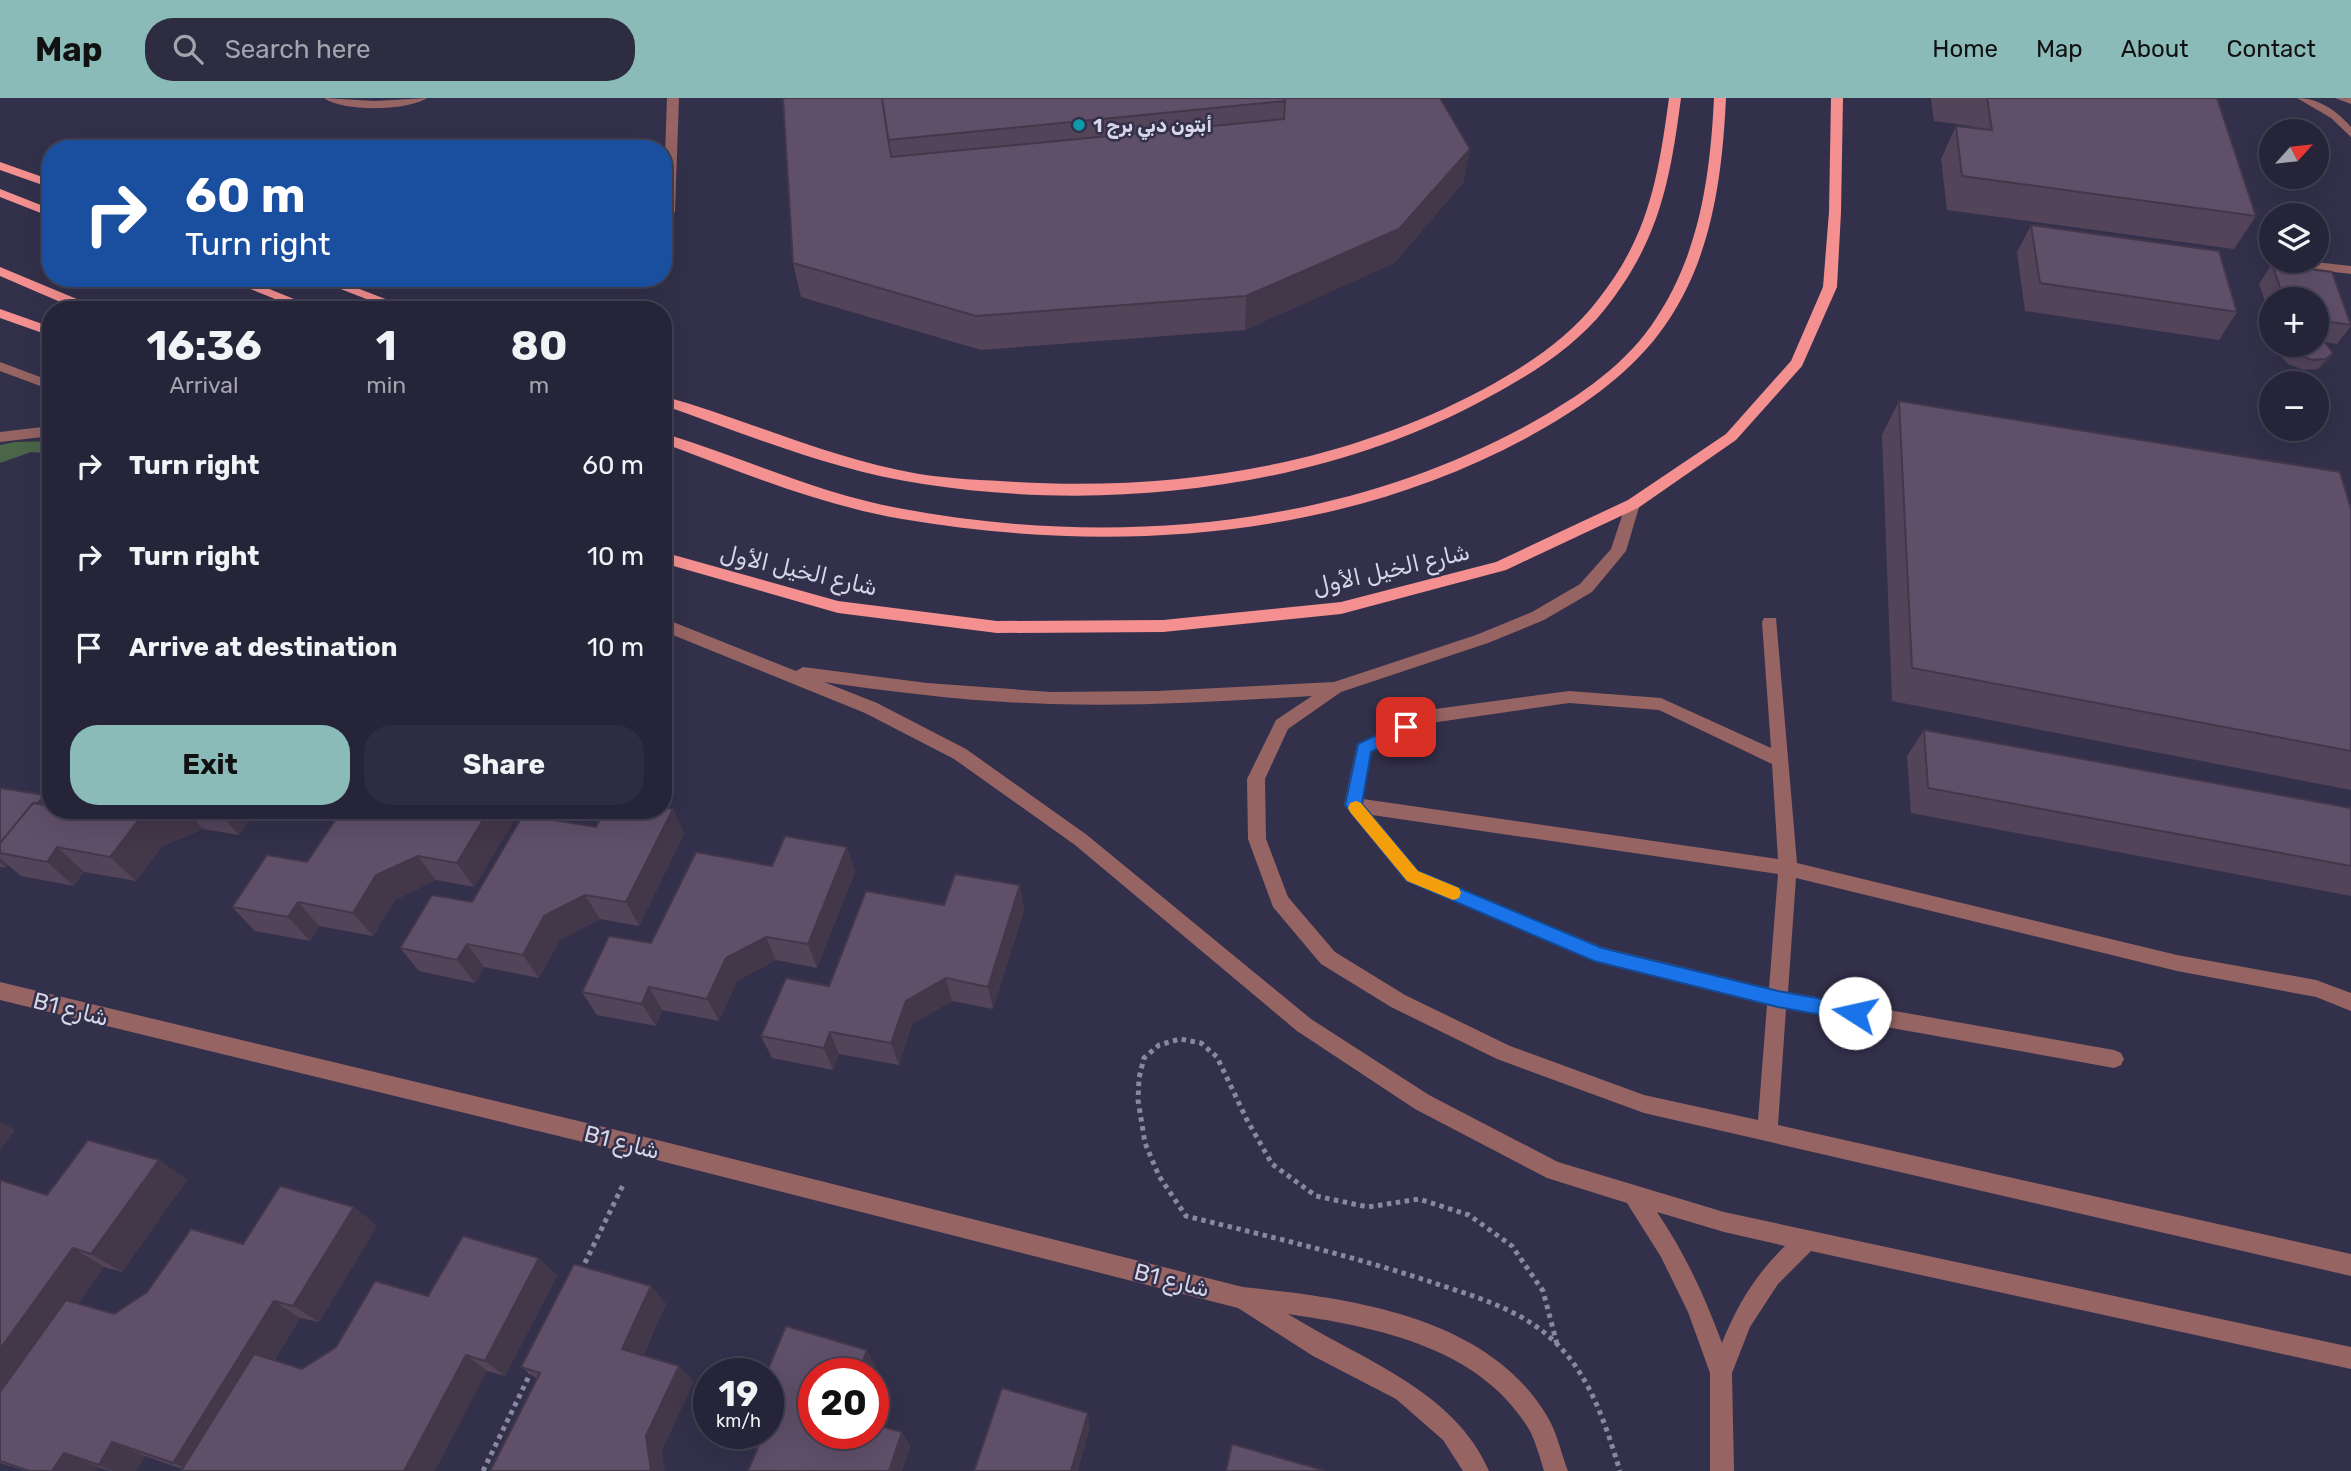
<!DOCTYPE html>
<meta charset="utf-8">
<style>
:root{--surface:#262438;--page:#2e2c40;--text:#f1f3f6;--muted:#a4a4ae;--line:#424153;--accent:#8bbbb9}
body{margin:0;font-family:Rubik,Cairo,sans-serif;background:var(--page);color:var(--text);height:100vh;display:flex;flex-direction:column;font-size:26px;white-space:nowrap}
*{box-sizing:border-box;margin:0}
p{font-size:23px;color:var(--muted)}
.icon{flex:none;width:38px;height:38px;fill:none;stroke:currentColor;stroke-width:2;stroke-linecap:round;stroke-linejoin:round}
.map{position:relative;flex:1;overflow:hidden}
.drawer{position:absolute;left:42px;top:203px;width:630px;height:518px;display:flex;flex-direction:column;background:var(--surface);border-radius:28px;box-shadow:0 7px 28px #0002,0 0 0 2px var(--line)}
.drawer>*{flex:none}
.hud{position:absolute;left:42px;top:42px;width:630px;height:147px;border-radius:28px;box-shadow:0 7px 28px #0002,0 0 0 2px var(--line);background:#1a4fa0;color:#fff;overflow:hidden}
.needle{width:46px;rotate:63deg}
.controls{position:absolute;left:2259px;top:21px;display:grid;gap:14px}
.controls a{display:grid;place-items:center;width:70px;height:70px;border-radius:50%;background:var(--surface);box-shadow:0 7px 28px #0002,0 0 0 2px var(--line);font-size:35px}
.speed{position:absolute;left:693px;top:1260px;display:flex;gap:14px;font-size:35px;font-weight:700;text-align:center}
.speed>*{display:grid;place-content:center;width:91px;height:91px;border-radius:50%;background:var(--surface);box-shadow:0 7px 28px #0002,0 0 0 2px var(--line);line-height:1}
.speed small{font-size:18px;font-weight:400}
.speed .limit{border:10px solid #d22;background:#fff;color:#111}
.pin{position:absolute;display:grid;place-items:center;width:60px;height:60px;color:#fff;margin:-30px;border-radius:14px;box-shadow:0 4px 10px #0006}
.me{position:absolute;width:77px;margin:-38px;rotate:280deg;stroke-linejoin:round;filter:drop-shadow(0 0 5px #0008)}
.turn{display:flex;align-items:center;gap:24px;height:147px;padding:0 28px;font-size:32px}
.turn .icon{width:91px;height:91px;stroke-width:2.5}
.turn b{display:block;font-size:49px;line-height:60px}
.eta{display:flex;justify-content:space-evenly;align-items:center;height:119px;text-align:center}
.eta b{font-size:42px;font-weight:700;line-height:49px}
.primary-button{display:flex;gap:14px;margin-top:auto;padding:14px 28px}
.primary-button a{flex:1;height:80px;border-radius:28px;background:var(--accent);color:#111;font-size:28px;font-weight:700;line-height:80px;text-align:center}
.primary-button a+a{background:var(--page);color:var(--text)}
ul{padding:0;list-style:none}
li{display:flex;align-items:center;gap:21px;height:91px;padding:0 28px}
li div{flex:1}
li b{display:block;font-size:26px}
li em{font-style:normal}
header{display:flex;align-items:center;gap:42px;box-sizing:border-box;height:98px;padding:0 35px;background:var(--accent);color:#111}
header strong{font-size:33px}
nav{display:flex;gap:38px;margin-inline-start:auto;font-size:24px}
.search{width:490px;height:63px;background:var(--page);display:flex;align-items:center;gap:18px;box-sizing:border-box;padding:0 24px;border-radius:28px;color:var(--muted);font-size:26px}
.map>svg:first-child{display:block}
.green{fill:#4b6548}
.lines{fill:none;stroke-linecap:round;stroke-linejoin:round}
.path{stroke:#8a889e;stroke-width:5;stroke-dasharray:4.5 4.5;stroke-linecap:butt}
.minor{fill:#956463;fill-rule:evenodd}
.major{fill:#f49090;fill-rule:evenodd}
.wall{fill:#53445a}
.shaded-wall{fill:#43374a}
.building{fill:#604f69;stroke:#43374a;stroke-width:2}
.route{fill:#1a73e8;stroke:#114b97;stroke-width:2}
.slow{fill:#f59e0b}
.culture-dot{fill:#0f9aa8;stroke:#33304b;stroke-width:2.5}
.labels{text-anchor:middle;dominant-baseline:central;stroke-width:5;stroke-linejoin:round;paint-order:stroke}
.far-poi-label{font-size:19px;font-weight:bold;fill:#d7d6e7;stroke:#33304b;text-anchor:start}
.street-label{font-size:23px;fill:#d7d6e7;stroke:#33304b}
</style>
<header>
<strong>Map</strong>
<div class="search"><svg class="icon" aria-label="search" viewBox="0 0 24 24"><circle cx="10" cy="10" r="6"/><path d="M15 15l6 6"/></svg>Search here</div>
<nav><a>Home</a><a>Map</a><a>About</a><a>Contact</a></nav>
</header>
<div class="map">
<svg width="2351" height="1373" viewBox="0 0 2351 1373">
<rect width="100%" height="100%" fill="#33304b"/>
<path class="green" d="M51,343V356L31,354L0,365V347L15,344Z"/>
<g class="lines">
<path class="path" d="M581,1173L623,1087
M1557,1246L1543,1193L1512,1148L1469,1117L1419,1101L1368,1109L1316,1098L1272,1066L1247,1022L1217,959L1201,945L1180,941L1159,947L1144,960L1139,980L1138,1002L1145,1045L1159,1078L1186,1118C1267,1138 1349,1157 1428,1183C1473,1198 1522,1211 1556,1245C1591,1279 1606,1328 1620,1373
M483,1373L532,1272"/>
<path class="minor" d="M324,0L375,3L427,0C408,13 343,14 324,0Z
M667,0H679L675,114L669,118L663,115Z
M2297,0C2319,0 2337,13 2351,29V39L2331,20Z
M2335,0H2351V6Z
M2315,164L2351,168V176L2310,171L2309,168Z
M0,264L51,283V292L0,273Z
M51,328V338L0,344V334Z
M1633,401L1640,406L1626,453L1592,494L1544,522L1488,545L1341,594L1288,631L1265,681L1266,741L1288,799L1335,854L1405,897L1510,948L1644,997L1758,1022L1767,907L1600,865L1406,783L1344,707L1357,646L1428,612L1569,593L1661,600L1771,650L1762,524L1764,520H1776L1797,765L2177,857L2316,882L2351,895V913L2316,899L2177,873L1796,780L1788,894L2114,952L2121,955L2124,961L2121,967L2114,970L1786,911L1778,1027L2351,1156V1178L1644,1015L1497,961L1391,909L1321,866L1273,809L1248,741L1247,681L1276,622L1312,598C1225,603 1138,609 1051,606C975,604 899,595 824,584L877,605L966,651L1087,737L1311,921L1429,997L1558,1064L1724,1114L2351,1249V1271L1811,1153L1778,1186L1750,1229L1732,1275L1734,1373H1710V1275L1688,1214L1661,1159L1627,1105L1547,1080L1415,1011L1297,933L1075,747L954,661L865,615L663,533V520L796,573L803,569L927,585L1051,594L1157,593L1334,584L1476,537L1532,514L1580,486L1611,451L1626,406ZM1569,605L1659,612L1772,666L1778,761L1363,701L1371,655L1431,625ZM1372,717L1778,776L1769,890L1602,849L1418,773ZM1657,1114L1724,1134L1785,1148C1756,1176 1737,1207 1722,1245C1705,1199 1685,1155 1657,1114Z
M0,884L641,1038L1243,1189C1349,1200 1487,1217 1547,1318C1557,1334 1561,1355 1568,1373H1544C1540,1360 1536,1345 1530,1333C1481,1249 1376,1229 1288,1216C1358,1260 1455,1292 1489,1373H1463L1443,1342L1396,1301L1313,1258L1238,1210L641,1058L0,902Z"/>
<path class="major" d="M1669,0H1681C1670,84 1659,143 1605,211C1574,250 1530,277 1487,300C1321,391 1109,415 923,386C834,373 748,337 663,307V298C749,322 830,361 919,376C951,381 984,382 1016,384C1177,393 1339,368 1482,292C1524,269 1567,242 1597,203C1649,138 1658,80 1669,0Z
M1714,0H1726C1722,83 1711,168 1658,237C1625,280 1577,312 1530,338C1340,442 1112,457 902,421C820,407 741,374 663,345V335C742,359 817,395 898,410C1107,450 1336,431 1524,329C1570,304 1620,272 1651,228C1699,160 1710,81 1714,0Z
M1831,0H1843L1841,114L1837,189L1802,268L1736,342L1638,410L1506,472L1341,516L1163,534L997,535L838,515L663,465V454L838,503L997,523L1163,522L1341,504L1496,464L1628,402L1726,336L1791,263L1823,189L1829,114Z
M0,64L51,82V90L0,72Z
M0,91L51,111V119L0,99Z
M0,169L96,209L97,212H79L0,178Z
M223,180H242L321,212H302Z
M312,180H331L414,212H395Z
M0,211L51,229V238L0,220Z"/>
</g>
<path class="wall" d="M783,0H1440L1464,84L1394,165L1245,232L981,252L801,199L793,165Z
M1931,0H2217L2256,118L2234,151L1947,112L1941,61L1956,28L1972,30L1971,28L1934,23Z
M2031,127L2237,214L2219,242L2025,213L2017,154Z
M2272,166L2351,225V228L2337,246L2325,244L2333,255L2326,265L2318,271L2304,272L2288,266L2277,254L2281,247H2317V201H2272V224L2259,186Z
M1899,303L2351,411V692L1892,603L1882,337Z
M1924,632L2351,710V798L1911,715L1907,658Z
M0,690L51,712H257L239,737L203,731L161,749L136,783L84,774L74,788L21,778L8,767L6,770L0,769Z
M673,711L684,736L639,828L600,821L560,842L539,880L484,869L475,885L419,873L400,850L472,804L596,729Z
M342,712H520L474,789L436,782L395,802L373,838L319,828L310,843L255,833L232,809L307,764Z
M847,749L855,774L817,870L776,862L737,883L719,923L662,912L656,928L597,917L582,894L772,768Z
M1020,787L1024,812L993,911L952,903L912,926L899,967L839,956L833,972L772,960L761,938L829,888L944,807Z
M159,1062L187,1082L122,1174L104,1169L78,1206L114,1216L243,1146L354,1109L377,1128L319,1224L300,1220L274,1263L302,1271L428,1198L539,1160L557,1178L505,1278L487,1273L182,1371L145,1358L136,1373H110L98,1369L95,1373H25L0,1365V1082L47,1097Z
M651,1188L666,1206L643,1257L694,1283L662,1352L537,1281L521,1269Z
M876,1267L873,1276L814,1335L911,1348L757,1351L754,1350L741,1336Z"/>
<path class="shaded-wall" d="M1470,51L1464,84L1394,165L1245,232L1246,198Z
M2333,255L2326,265L2318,271L2326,261Z
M45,697L51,703V711L0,755Z
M673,711L684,736L639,828L626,804Z
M164,712H186L203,731L161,749L136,783L110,759L137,724Z
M217,712H257L239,737Z
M489,712H520L474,789L457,765Z
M57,749L84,774L74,788L47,764Z
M847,749L855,774L817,870L808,846Z
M418,758L436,782L395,802L373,838L353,815L376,777Z
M0,760L8,767L6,770L0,764Z
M1020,787L1024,812L993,911L988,889Z
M585,797L600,821L560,842L539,880L523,857L544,818Z
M298,804L319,828L310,843L288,819Z
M766,839L776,862L737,883L719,923L707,901L726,860Z
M467,846L484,869L475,885L457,862Z
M946,880L952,903L912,926L899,967L891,945L906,903Z
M649,889L662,912L656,928L642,906Z
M830,934L839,956L833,972L824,950Z
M0,1023L15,1032L0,1052Z
M159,1062L187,1082L122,1174L91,1156Z
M354,1109L377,1128L319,1224L293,1208Z
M73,1150L104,1169L0,1316V1251Z
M539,1160L557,1178L505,1278L485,1263Z
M651,1188L666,1206L638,1266L622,1251Z
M274,1203L300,1220L206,1373H193L173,1365Z
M867,1252L876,1267L873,1276H858Z
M466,1257L487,1273L435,1373H404Z
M679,1268L694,1283L662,1352L665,1373H651L646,1338Z
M1088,1315L1090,1329L1078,1373H1071Z
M902,1334L911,1348L902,1373H889Z
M112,1344L145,1358L136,1373H113L99,1367Z
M64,1355L98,1369L95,1373H52Z"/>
<path class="building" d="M783,0H882L891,59L1284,21L1285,3L1284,0H1440L1470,51L1399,131L1246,198L976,218L793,165Z
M882,0H1284L1285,3L888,42Z
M1987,0H2217L2256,118L1962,78L1956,28L1992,32Z
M2031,127L2219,153L2237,214L2040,185Z
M2272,166L2332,174L2351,227L2317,222V201H2284Z
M2317,240L2323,242L2333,255L2326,261L2312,262L2296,256L2287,247H2317Z
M1899,303L2340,374L2351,411V653L1912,570Z
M1924,632L2351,710V768L1928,690Z
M0,690L45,697L38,705H33L0,745Z
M33,705L51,708V712H164L137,724L110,759L57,749L47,764L0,755V745Z
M663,710L673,711L626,804L585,797L544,818L523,857L467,846L457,862L400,850L432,797L472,804L523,717L596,729L605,712H663Z
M342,712H489L457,765L418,758L376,777L353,815L298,804L288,819L232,809L267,757L307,764Z
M785,738L847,749L808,846L766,839L726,860L707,901L649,889L642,906L582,894L609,838L651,845L696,754L772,768Z
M955,776L1020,787L988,889L946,880L906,903L891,945L830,934L824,950L761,938L786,880L829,888L866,793L944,807Z
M88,1042L159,1062L91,1156L73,1150L0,1251V1082L47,1097Z
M280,1088L354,1109L293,1208L274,1203L173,1365L112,1344L99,1367L64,1355L52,1373H29L0,1363V1294L66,1202L114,1216L147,1194L191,1131L243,1146Z
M463,1138L539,1160L485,1263L466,1257L404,1373H181L254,1256L302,1271L336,1249L375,1183L428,1198Z
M574,1166L651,1188L622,1251L679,1268L646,1338L651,1373H490L540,1275L521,1269Z
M786,1228L867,1252L858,1276H814V1335H873V1326L902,1334L889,1373H748L761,1342L741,1336V1335H768V1276H766Z
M1002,1290L1088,1315L1071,1373H974Z
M1232,1346L1323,1372V1373H1226Z"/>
<path class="route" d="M1406,623L1414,629L1412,634L1371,654L1362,706L1418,773L1602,850L1778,893L1855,907L1862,909L1864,915L1862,920L1855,923L1778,909L1594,863L1407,783L1345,707L1358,646Z"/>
<path class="slow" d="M1356,703L1361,705L1418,773L1459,790L1461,795L1459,800L1453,802L1407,783L1350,714L1348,710L1350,705Z"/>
<circle class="culture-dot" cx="1079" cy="27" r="7"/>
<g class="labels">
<g class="far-poi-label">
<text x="1093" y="27">أبتون دبي برج 1</text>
</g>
<g class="street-label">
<text transform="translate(1391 471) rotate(-13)">شارع الخيل الأول</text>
<text transform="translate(799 472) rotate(13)">شارع الخيل الأول</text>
<text transform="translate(71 911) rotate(14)">B1 شارع</text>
<text transform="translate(622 1044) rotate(14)">B1 شارع</text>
<text transform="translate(1172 1182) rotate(14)">B1 شارع</text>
</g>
</g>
</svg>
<div class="controls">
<a><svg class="needle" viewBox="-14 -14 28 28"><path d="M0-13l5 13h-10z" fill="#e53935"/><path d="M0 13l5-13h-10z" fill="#a4a4ae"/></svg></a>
<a><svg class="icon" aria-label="layers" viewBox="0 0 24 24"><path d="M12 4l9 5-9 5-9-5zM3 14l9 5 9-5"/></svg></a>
<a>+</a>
<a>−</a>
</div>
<div class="speed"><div>19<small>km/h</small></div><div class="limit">20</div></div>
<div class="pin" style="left:1406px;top:629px;background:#d93025"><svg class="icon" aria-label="arrive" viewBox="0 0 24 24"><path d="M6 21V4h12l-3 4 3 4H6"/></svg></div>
<svg class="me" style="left:1855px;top:915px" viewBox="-20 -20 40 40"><circle r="19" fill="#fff"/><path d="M0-13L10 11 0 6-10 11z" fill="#1a73e8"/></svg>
<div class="hud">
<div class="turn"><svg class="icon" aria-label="right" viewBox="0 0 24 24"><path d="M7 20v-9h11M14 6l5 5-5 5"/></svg><div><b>60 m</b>Turn right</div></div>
</div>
<section class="drawer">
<div class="eta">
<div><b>16:36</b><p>Arrival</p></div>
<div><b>1</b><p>min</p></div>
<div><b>80</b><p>m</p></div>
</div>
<ul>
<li><svg class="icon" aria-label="right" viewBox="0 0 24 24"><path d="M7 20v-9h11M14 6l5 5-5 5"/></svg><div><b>Turn right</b></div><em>60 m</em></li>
<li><svg class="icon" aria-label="right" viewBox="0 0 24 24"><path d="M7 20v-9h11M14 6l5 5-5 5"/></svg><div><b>Turn right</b></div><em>10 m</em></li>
<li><svg class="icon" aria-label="arrive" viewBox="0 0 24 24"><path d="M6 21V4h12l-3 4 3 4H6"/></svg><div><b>Arrive at destination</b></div><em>10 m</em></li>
</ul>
<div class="primary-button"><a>Exit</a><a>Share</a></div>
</section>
</div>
